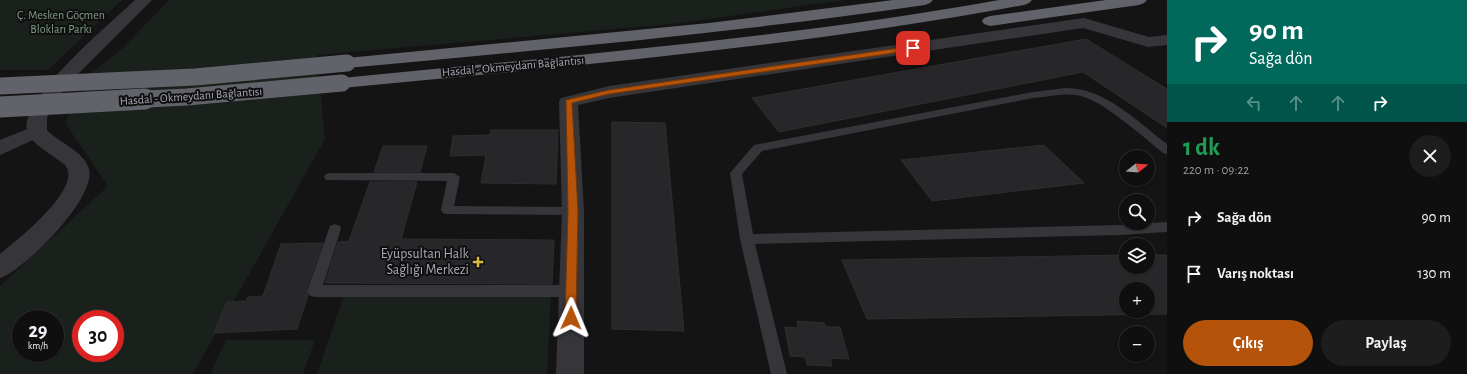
<!DOCTYPE html>
<html lang="tr">
<meta charset="utf-8">
<style>
:root{--surface:#0f0f10;--page:#1d1d1e;--text:#f1f3f6;--muted:#9b9c9f;--line:#2f2f30;--accent:#b45309}
body{margin:0;font-family:"Alegreya Sans",sans-serif;background:var(--page);color:var(--text);height:100vh;display:flex;flex-direction:column;font-size:15px;white-space:nowrap}
*{box-sizing:border-box;margin:0}
p{font-size:13px;color:var(--muted)}
.icon{flex:none;width:22px;height:22px;fill:none;stroke:currentColor;stroke-width:2;stroke-linecap:round;stroke-linejoin:round}
.map{position:relative;flex:1;overflow:hidden}
.details{display:flex;flex-direction:column;background:var(--surface);width:300px}
.details>*{flex:none}
.hud{background:#00695c;color:#fff;overflow:hidden}
.needle{width:26px;rotate:73deg}
.buttons{position:absolute;left:1119px;top:150px;display:grid;gap:8px}
.buttons a{display:grid;place-items:center;width:36px;height:36px;border-radius:50%;background:var(--surface);box-shadow:0 1px 3px #0004,0 0 0 1px var(--line);font-size:20px}
.speed{position:absolute;left:12px;top:310px;display:flex;gap:8px;font-size:20px;font-weight:700;text-align:center}
.speed>*{display:grid;place-content:center;width:52px;height:52px;border-radius:50%;background:var(--surface);box-shadow:0 1px 3px #0004,0 0 0 1px var(--line);line-height:1}
.speed small{font-size:10px;font-weight:400}
.speed .limit{border:6px solid #d22;background:#fff;color:#111}
.pin{position:absolute;display:grid;place-items:center;width:34px;height:34px;color:#fff;margin:-17px;border-radius:8px;box-shadow:0 2px 6px #0006}
.me{position:absolute;width:44px;margin:-22px;rotate:1deg;stroke-linejoin:round;filter:drop-shadow(0 0 3px #0008)}
.turn{display:flex;align-items:center;gap:14px;height:84px;padding:0 16px;font-size:18px}
.turn .icon{width:52px;height:52px;stroke-width:2.5}
.turn b{display:block;font-size:28px;line-height:34px}
.lanes{display:flex;align-items:center;height:38px;padding:0 16px;background:#0003;justify-content:center;gap:20px;direction:ltr}
.lanes .off{opacity:.35}
.round{display:grid;place-items:center;flex:none;width:42px;height:42px;border-radius:21px;background:var(--page)}
.head{display:flex;align-items:center;justify-content:space-between;height:68px;padding:0 16px}
h1{font-size:24px;font-weight:700;line-height:30px;color:#1e9e55}
.action{display:flex;gap:8px;margin-top:auto;padding:8px 16px}
.action a{flex:1;height:46px;border-radius:24px;background:var(--accent);color:#fff;font-size:16px;font-weight:700;line-height:46px;text-align:center}
.action a+a{background:var(--page);color:var(--text)}
ul{padding:0;list-style:none}
li{display:flex;align-items:center;gap:12px;height:56px;padding:0 16px}
li div{flex:1}
li b{display:block;font-size:15px}
li em{font-style:normal}
main{display:flex;flex:1;min-height:0}
.map>svg:first-child{display:block}
.green{fill:#1a201c;fill-rule:evenodd}
.building{fill:#272729;stroke:#2e2e31;fill-rule:evenodd}
.lines{fill:none;stroke-linecap:round;stroke-linejoin:round}
.service{fill:#35353a;fill-rule:evenodd}
.minor{fill:#35353a;fill-rule:evenodd}
.tertiary{fill:#35353a;fill-rule:evenodd}
.motorway{fill:#62636a;fill-rule:evenodd}
.motorway-bridge-far1{stroke:#62636a;stroke-width:17}
.motorway-bridge{stroke:#62636a;stroke-width:21}
.route{fill:#b45309;stroke:#753606}
.poi-dot{fill:#ddba44;stroke:#0f0f10;stroke-width:1.5}
.labels{text-anchor:middle;dominant-baseline:central;stroke-width:4;stroke-linejoin:round;paint-order:stroke}
.far-park-label{font-size:12px;fill:#809d85;stroke:#0f0f10}
.far-street-label{font-size:12px;fill:#a7aab4;stroke:#0f0f10}
.poi-label{font-size:14px;fill:#a7aab4;stroke:#0f0f10;text-anchor:end}
</style>
<main>
<div class="map">
<svg width="1167" height="374" viewBox="0 0 1167 374">
<rect width="100%" height="100%" fill="#141415"/>
<path class="green" d="M0,0H122L48,70H0Z
M169,0H844L673,24L317,55L325,139L193,374H0V286L108,186L65,123L91,73L122,49ZM21,319H55V353H21ZM81,319H115V353H81Z
M344,295H551L547,374H317Z
M226,340H315L303,374H210Z"/>
<path class="building" d="M1086,39L1167,89V128L1083,72L779,132L752,98Z
M612,122L665,123L684,331L612,329Z
M491,130H558L556,184L481,183L486,155L450,156L453,136L490,135Z
M1044,145L1084,183L932,201L901,160Z
M383,146H427L420,172H374Z
M370,182H417L401,239L554,240L552,284L325,283L338,242L349,241Z
M323,243L306,290L308,295L297,329L214,333L227,302L246,301L248,297L263,296L281,244Z
M1126,255V267H1148V255H1167V314L867,319L842,260ZM1126,289H1148V311H1126Z
M797,321L824,323L826,327H840L849,359L830,358L832,366L807,365L805,357L790,356L785,327L798,328Z"/>
<g class="lines">
<path class="service" d="M1065,88C1104,87 1138,122 1167,144V154L1163,153C1143,137 1101,98 1076,95C1062,93 1047,97 1033,98L762,151L742,174L753,234L1120,225L1167,222V232L1120,235L755,244L787,374H771L740,239L730,173L754,145L1033,92Z
M330,173H454L460,177L454,206L573,207L577,208L579,211L577,214L573,215L447,214L443,213L441,210L447,181L326,180L324,177L326,174Z
M335,224L340,226L341,229L323,285H571L576,287L578,291L576,295L571,297H314L309,295L307,291L329,229L330,226Z"/>
<path class="minor" d="M1084,18L1149,37L1167,35V45L1148,47L1083,28L609,98L578,105L584,211V374H556L562,211L559,102L561,98L609,86Z
M37,125L44,127L47,131L44,135L0,155V140Z"/>
<path class="tertiary" d="M135,0H152L75,77L55,101L47,118V130C59,143 84,151 89,169C97,197 25,270 0,278V254C16,241 84,188 65,165C55,156 30,144 27,131C19,99 112,22 135,0Z"/>
<path class="motorway" d="M893,0H933L930,3L925,5C733,33 540,50 347,68L341,67L338,63L341,59L347,58L709,23Z
M999,0H1032L1029,3L1024,5C798,47 571,66 342,88L336,87L333,83L336,79L342,78C562,56 782,39 999,0Z
M1106,0H1147L1144,3L1139,5L990,26L984,24L982,21L984,18L990,16Z"/>
<path class="motorway-bridge-far1" d="M0,86L195,77L347,63
M126,100L187,97L342,83"/>
<path class="motorway-bridge" d="M0,107L145,99"/>
</g>
<path class="route" d="M913,46L915,47V50L609,94L572,103L578,211L576,318L575,322H567L565,318L568,211L566,100L609,90Z"/>
<path class="poi-dot" d="M476 256h4v4h4v4h-4v4h-4v-4h-4v-4h4z"/>
<g class="labels">
<g class="far-park-label">
<text x="61" y="15">Ç. Mesken Göçmen<tspan x="61" dy="14">Blokları Parkı</tspan></text>
</g>
<g class="far-street-label">
<text transform="translate(513 66) rotate(-5)">Hasdal - Okmeydanı Bağlantısı</text>
<text transform="translate(191 96) rotate(-4)">Hasdal - Okmeydanı Bağlantısı</text>
</g>
<g class="poi-label">
<text x="469" y="254">Eyüpsultan Halk<tspan x="469" dy="16">Sağlığı Merkezi</tspan></text>
</g>
</g>
</svg>
<div class="buttons">
<a><svg class="needle" viewBox="-14 -14 28 28"><path d="M0-13l5 13h-10z" fill="#e53935"/><path d="M0 13l5-13h-10z" fill="#9b9c9f"/></svg></a>
<a><svg class="icon" aria-label="search" viewBox="0 0 24 24"><circle cx="10" cy="10" r="6"/><path d="M15 15l6 6"/></svg></a>
<a><svg class="icon" aria-label="layers" viewBox="0 0 24 24"><path d="M12 4l9 5-9 5-9-5zM3 14l9 5 9-5"/></svg></a>
<a>+</a>
<a>−</a>
</div>
<div class="speed"><div>29<small>km/h</small></div><div class="limit">30</div></div>
<div class="pin" style="left:913px;top:48px;background:#d93025"><svg class="icon" aria-label="arrive" viewBox="0 0 24 24"><path d="M6 21V4h12l-3 4 3 4H6"/></svg></div>
<svg class="me" style="left:571px;top:318px" viewBox="-20 -20 40 40"><path d="M0-17L14 15 0 8-14 15z" fill="#b45309" stroke="#fff" stroke-width="4"/></svg>
</div>
<section class="details">
<div class="hud">
<div class="turn"><svg class="icon" aria-label="right" viewBox="0 0 24 24"><path d="M7 20v-9h11M14 6l5 5-5 5"/></svg><div><b>90 m</b>Sağa dön</div></div>
<div class="lanes"><svg class="icon off" aria-label="left" viewBox="0 0 24 24"><path d="M17 20v-9H6M10 6l-5 5 5 5"/></svg><svg class="icon off" aria-label="ahead" viewBox="0 0 24 24"><path d="M12 20V5M6 11l6-6 6 6"/></svg><svg class="icon off" aria-label="ahead" viewBox="0 0 24 24"><path d="M12 20V5M6 11l6-6 6 6"/></svg><svg class="icon" aria-label="right" viewBox="0 0 24 24"><path d="M7 20v-9h11M14 6l5 5-5 5"/></svg></div>
</div>
<div class="head"><div><h1>1 dk</h1><p>220 m · 09:22</p></div><a class="round"><svg class="icon" aria-label="close" viewBox="0 0 24 24"><path d="M6 6l12 12M18 6L6 18"/></svg></a></div>
<ul>
<li><svg class="icon" aria-label="right" viewBox="0 0 24 24"><path d="M7 20v-9h11M14 6l5 5-5 5"/></svg><div><b>Sağa dön</b></div><em>90 m</em></li>
<li><svg class="icon" aria-label="arrive" viewBox="0 0 24 24"><path d="M6 21V4h12l-3 4 3 4H6"/></svg><div><b>Varış noktası</b></div><em>130 m</em></li>
</ul>
<div class="action"><a>Çıkış</a><a>Paylaş</a></div>
</section>
</main>
